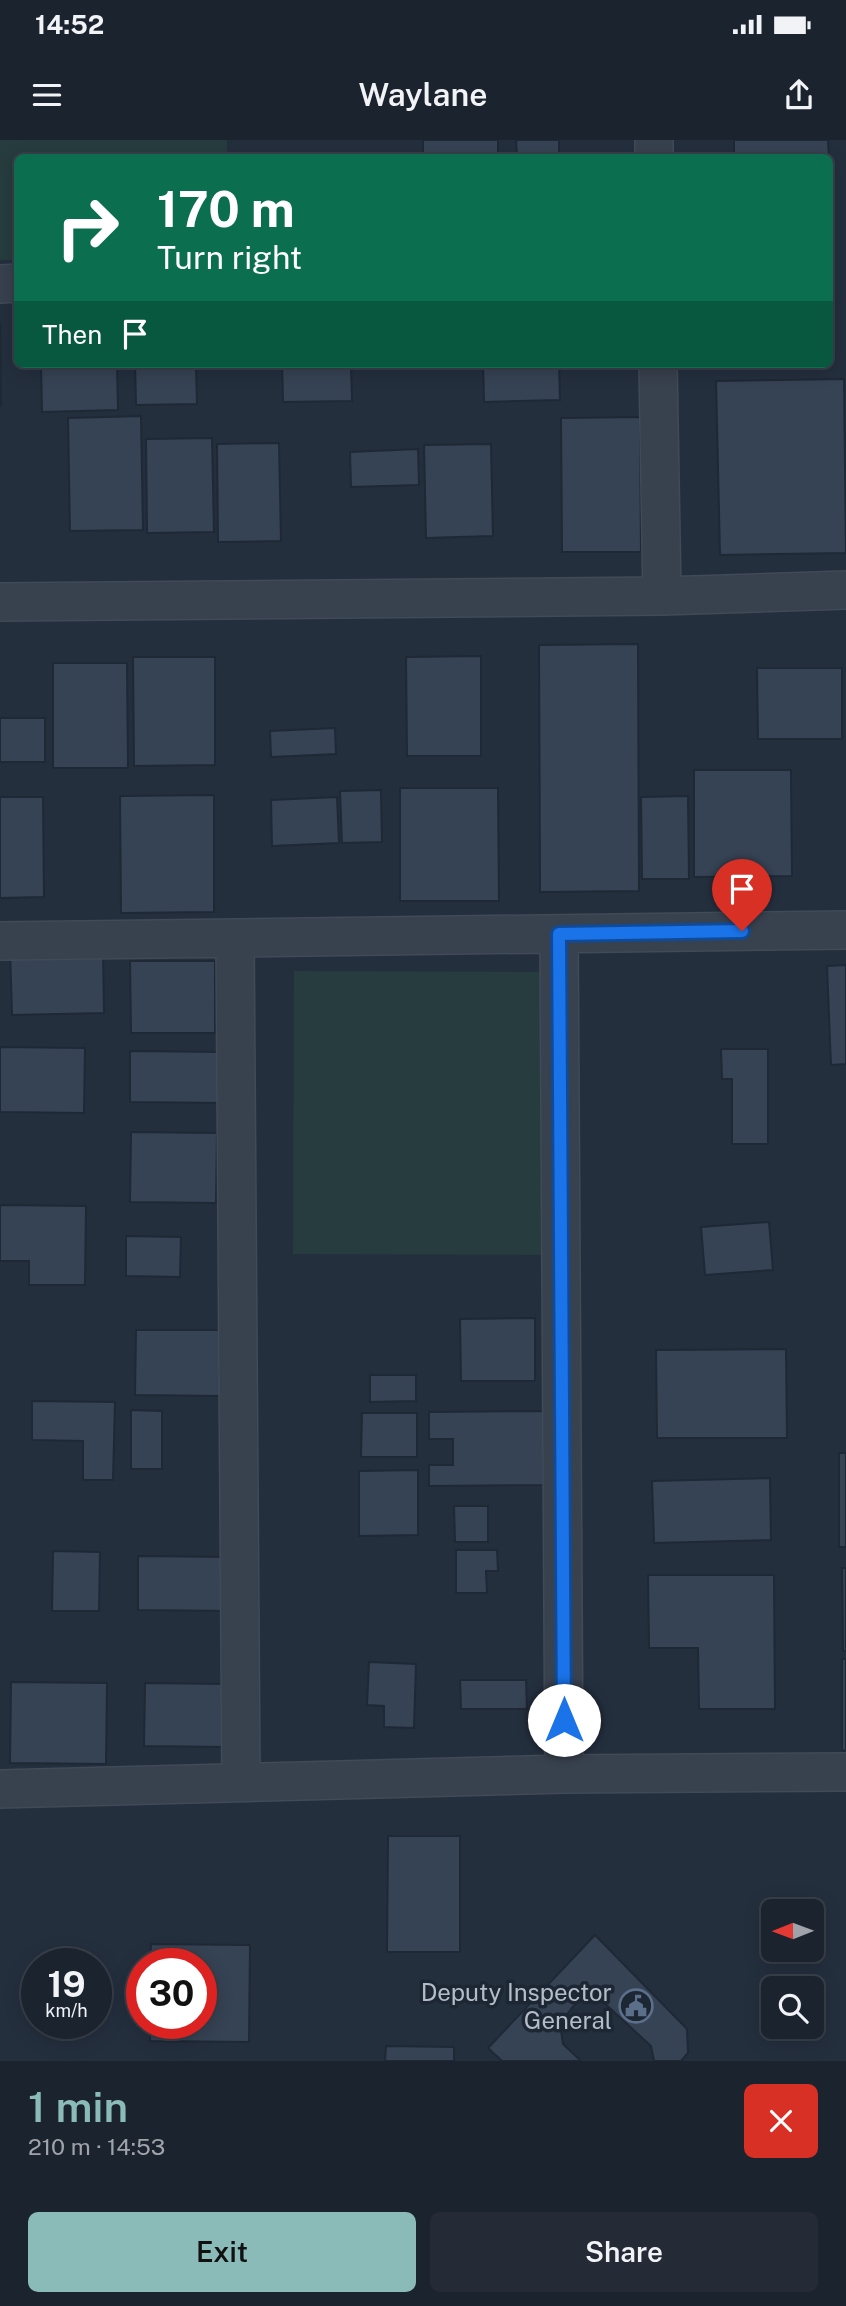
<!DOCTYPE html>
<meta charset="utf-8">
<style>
:root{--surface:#1b232e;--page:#242b36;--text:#f1f3f6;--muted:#a0a4aa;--line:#39404a;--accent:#8bbbb9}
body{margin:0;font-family:"Public Sans",sans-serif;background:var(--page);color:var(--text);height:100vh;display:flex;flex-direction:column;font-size:26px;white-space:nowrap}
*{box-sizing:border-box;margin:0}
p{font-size:23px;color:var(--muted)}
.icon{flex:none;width:38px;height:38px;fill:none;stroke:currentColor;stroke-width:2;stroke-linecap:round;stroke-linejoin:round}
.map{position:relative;height:1921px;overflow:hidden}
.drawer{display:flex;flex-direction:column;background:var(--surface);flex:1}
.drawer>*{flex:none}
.hud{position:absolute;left:14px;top:14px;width:819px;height:214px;border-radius:10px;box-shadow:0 4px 18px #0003,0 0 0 2px var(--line);background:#0b6e4f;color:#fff;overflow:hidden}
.needle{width:46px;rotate:269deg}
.fabs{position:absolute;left:761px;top:1759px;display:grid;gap:14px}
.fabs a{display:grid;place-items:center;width:63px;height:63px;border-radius:10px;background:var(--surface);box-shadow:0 4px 18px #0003,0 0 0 2px var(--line);font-size:35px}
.speed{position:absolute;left:21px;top:1808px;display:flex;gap:14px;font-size:35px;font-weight:700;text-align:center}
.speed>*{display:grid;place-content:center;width:91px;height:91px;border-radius:50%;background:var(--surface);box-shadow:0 4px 18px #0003,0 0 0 2px var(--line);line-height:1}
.speed small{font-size:18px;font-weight:400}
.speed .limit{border:10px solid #d22;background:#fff;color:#111}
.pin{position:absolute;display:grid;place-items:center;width:60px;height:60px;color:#fff;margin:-72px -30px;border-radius:50% 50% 50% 0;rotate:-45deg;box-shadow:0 0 7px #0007}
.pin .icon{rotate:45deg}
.me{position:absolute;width:77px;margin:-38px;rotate:0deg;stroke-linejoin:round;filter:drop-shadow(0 0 5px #0008)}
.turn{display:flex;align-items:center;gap:24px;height:147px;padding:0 28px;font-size:32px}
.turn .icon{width:91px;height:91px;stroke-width:2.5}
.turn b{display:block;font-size:49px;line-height:60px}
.then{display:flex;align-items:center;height:66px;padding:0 28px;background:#0003;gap:14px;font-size:26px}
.round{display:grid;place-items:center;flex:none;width:74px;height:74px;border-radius:10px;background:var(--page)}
.summary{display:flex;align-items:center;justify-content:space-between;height:119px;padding:0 28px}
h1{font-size:42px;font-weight:600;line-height:52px;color:var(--accent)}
.action{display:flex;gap:14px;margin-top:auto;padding:14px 28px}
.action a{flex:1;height:80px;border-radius:10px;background:var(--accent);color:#111;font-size:28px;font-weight:600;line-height:80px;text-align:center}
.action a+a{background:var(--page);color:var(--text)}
.status{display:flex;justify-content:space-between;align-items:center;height:49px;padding:0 35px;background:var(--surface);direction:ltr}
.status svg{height:19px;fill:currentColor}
header{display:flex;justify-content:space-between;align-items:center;height:91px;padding:0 28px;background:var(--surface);font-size:32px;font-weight:600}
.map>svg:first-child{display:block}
.green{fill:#263c3f}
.building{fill:#364354;stroke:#1f2835;stroke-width:2}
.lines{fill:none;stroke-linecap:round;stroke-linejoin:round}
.minor-casing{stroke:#414a57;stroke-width:40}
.minor{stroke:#38414e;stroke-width:37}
.route-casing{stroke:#114b97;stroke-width:18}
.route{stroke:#1a73e8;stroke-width:12}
.labels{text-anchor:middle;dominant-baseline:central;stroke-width:7;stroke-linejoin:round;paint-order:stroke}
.poi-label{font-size:24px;fill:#b4bcc9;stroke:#1d2633;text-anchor:end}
</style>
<div class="status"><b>14:52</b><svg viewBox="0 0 49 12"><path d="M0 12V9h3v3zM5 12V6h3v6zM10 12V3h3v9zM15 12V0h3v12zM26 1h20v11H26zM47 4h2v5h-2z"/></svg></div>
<header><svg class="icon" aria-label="menu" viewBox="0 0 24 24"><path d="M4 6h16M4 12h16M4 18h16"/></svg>Waylane<svg class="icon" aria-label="share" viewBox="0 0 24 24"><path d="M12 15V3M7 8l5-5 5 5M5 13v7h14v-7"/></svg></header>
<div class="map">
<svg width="846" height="1921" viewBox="0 0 846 1921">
<rect width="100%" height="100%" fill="#242f3e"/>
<path class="green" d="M0,0H227V17L18,18L17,120H0Z
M294,831L555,832L554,1115L293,1114Z"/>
<path class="building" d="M423,0H498V18H423Z
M516,0H559V18H517Z
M734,0H828L829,18H734Z
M0,183L1,266H0Z
M41,224H117L118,270L42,272Z
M135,224H196L197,264L136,265Z
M282,224H351L352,261L283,262Z
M483,224H559L560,260L484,262Z
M844,239L846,413L720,415L716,241Z
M141,276L143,390L70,391L68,278Z
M640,277L641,412H562L561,278Z
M212,298L214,392L147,393L146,299Z
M279,303L281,401L218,402L217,304Z
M491,304L493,396L426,398L424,305Z
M418,309L419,345L351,347L350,312Z
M638,504L639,751L540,752L539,505Z
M481,516V616H407L406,517Z
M133,517H215V625L134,626Z
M53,523H127L128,628H53Z
M757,528H842V599H758Z
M0,578H45V622H0Z
M335,588L336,614L271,617L270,591Z
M694,630H791L792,736L694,737Z
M400,648H498L499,761H400Z
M381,650L382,702L342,703L340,651Z
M214,655V772L121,773L120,656Z
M688,656L689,739H642L641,657Z
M0,657H43L44,757L0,758Z
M337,657L339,703L272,706L271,660Z
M103,806L104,873L12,875L10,808Z
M130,821H215V893H131Z
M846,825V924L831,925L827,826Z
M0,907L85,908L84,973L0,972Z
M721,909H768V1004H732V939H722Z
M130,911L223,912L222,963L130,962Z
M131,992L217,993L216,1063L130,1062Z
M0,1065L86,1066L85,1145H29V1121H0Z
M769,1082L773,1130L705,1135L701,1087Z
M126,1096L181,1097L180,1137L126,1136Z
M535,1178V1241H461L460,1179Z
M136,1190H223L222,1256L135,1255Z
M786,1209L787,1298H657L656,1210Z
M370,1235H416V1261L370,1262Z
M32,1261L115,1262L113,1340H83V1301L32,1300Z
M131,1270L162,1271V1329H131Z
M545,1271V1345L429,1346V1325H453V1299H429V1272Z
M362,1273H417V1317H361Z
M839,1313H846V1407H839Z
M418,1330V1395L359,1396V1331Z
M770,1338L771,1400L654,1403L652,1341Z
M454,1366H488V1402H455Z
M456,1410H497L498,1431H486L487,1453H456Z
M53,1411L100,1412L99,1471H52Z
M138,1416L232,1417L231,1471L138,1470Z
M842,1428H846V1511H843Z
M648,1435H774L775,1569H699L698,1508H649Z
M842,1519H846V1610L842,1611Z
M369,1522L416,1524L414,1588L384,1587V1566L367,1565Z
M460,1540H526L527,1569H461Z
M11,1542L107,1543L106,1624L10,1623Z
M145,1543L225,1544L224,1607L144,1606Z
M388,1696H460V1812H387Z
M595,1795L687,1889L688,1913L681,1921H654L651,1906L588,1848L560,1883L563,1904L581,1921H502L488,1908Z
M151,1804L250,1805L249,1902L150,1901V1883H201V1824H150Z
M386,1906L454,1907V1921H385Z"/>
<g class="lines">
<defs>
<path id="minor" d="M654,0V18
M0,144L18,143
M658,224L662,456
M0,462L662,456L846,450
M559,794L564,1634
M235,799L241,1641
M0,801L846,790
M0,1649L564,1634L846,1632"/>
</defs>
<use href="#minor" class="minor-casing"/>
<use href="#minor" class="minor"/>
</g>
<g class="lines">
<defs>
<path id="route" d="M564,1580L559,794L742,791"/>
</defs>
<use href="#route" class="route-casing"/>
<use href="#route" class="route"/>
</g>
<defs>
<symbol id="civic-ring" viewBox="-11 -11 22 22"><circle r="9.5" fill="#1d2633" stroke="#5c6f8a" stroke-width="1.5"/><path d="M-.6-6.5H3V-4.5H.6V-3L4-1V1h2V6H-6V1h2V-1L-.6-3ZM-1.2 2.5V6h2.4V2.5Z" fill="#5c6f8a"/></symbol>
</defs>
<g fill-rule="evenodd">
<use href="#civic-ring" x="617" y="1847" width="38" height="38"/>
</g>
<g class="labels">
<g class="poi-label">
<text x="612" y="1852">Deputy Inspector<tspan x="612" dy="28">General</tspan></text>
</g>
</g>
</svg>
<div class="fabs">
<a><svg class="needle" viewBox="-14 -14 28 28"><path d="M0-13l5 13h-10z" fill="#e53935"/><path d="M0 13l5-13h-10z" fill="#a0a4aa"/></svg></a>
<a><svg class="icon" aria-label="search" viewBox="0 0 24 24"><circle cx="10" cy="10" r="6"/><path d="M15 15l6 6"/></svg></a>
</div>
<div class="speed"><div>19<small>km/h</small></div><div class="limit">30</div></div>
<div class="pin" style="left:742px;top:791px;background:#d93025"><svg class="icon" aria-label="arrive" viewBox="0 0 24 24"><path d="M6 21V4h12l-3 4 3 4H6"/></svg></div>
<svg class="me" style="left:564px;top:1580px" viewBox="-20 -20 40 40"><circle r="19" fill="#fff"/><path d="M0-13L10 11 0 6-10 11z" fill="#1a73e8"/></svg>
<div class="hud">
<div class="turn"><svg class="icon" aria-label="right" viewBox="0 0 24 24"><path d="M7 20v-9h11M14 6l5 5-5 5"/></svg><div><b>170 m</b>Turn right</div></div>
<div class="then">Then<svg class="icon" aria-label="arrive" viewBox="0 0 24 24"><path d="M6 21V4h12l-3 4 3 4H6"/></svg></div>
</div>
</div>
<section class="drawer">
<div class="summary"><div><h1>1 min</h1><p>210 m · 14:53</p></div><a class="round" style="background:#d93025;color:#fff"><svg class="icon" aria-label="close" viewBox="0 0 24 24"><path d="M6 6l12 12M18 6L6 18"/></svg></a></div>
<div class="action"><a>Exit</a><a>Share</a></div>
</section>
